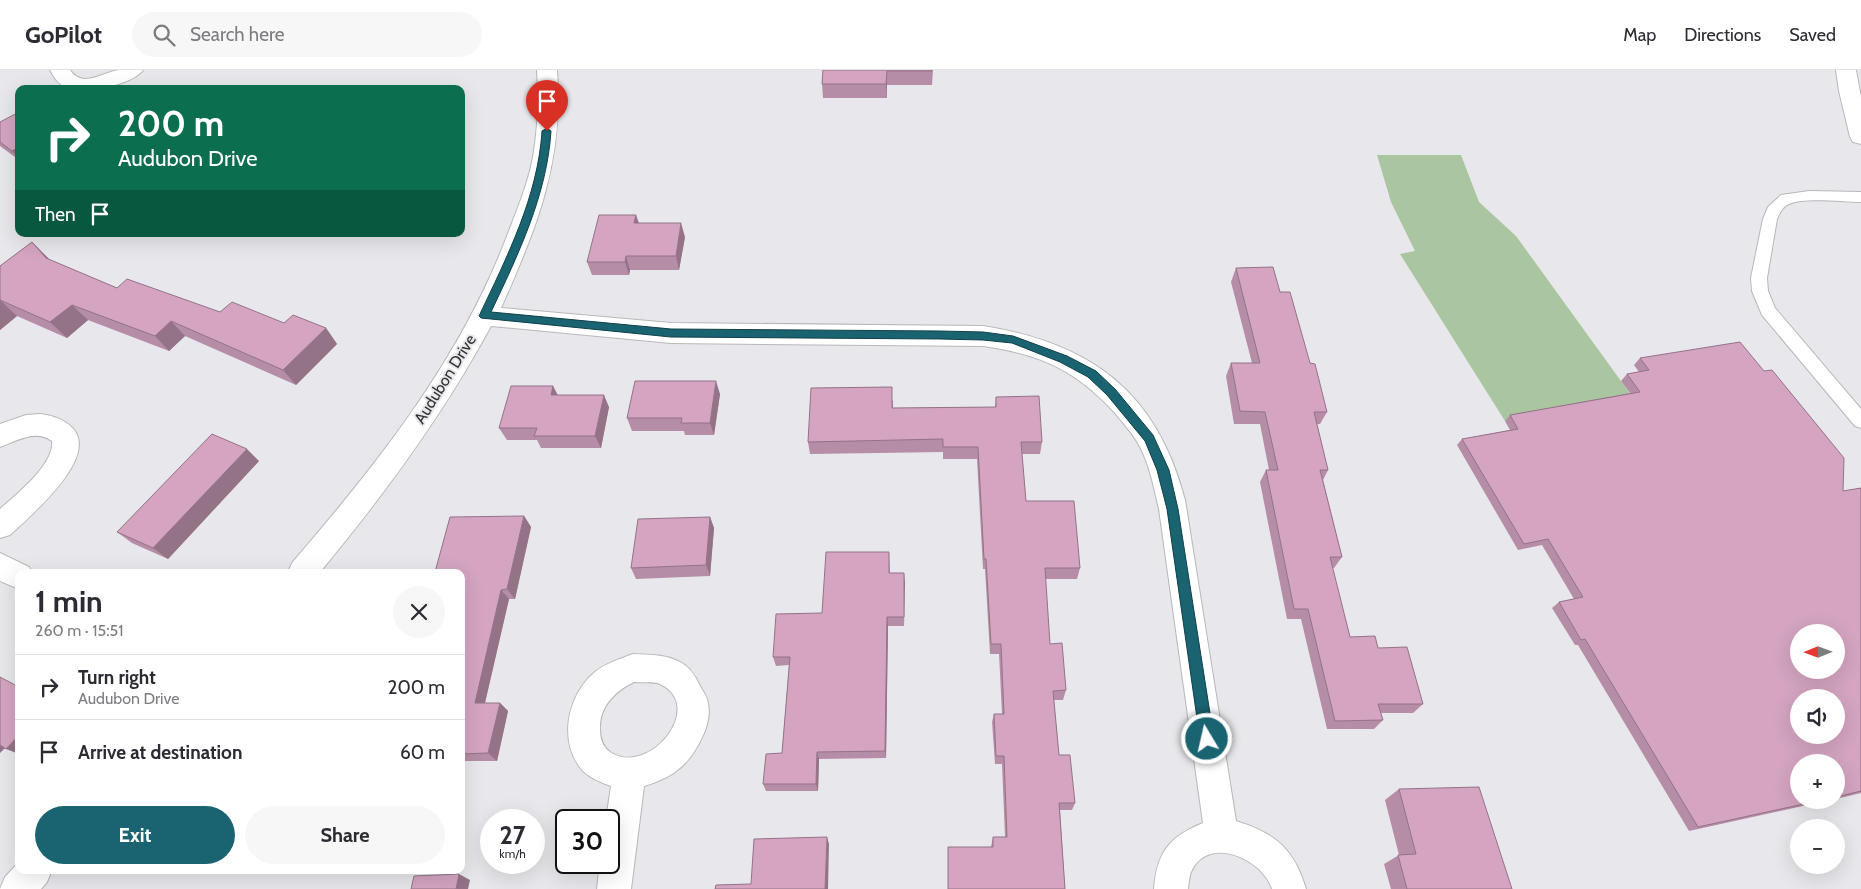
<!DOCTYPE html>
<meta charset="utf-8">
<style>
:root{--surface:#fff;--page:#f7f7f7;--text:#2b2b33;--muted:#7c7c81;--line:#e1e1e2;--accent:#1a6371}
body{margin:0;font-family:Cabin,sans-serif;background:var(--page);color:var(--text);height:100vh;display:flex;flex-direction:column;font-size:19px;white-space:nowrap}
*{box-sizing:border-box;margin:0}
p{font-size:16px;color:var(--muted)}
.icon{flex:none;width:28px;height:28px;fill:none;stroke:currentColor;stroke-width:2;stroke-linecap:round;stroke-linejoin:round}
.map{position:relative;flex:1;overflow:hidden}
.sheet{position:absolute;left:15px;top:499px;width:450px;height:305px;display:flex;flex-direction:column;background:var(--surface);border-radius:10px;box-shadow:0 5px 20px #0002}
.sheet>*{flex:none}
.guide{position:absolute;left:15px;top:15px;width:450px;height:152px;border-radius:10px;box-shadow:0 5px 20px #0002;background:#0b6e4f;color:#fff;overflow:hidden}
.needle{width:32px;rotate:269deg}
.fabs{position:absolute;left:1790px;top:554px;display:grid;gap:10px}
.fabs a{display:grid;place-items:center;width:55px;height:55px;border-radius:50%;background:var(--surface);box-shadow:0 5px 20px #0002;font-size:25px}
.speed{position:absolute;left:480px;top:739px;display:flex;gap:10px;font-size:25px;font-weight:700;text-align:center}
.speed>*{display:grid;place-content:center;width:65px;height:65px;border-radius:50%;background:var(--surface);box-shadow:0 5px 20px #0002;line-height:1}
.speed small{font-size:12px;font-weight:400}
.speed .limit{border:2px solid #111;border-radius:8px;background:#fff;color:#111}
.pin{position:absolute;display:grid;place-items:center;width:42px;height:42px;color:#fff;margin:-51px -21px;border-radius:50% 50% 50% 0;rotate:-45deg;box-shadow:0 0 5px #0007}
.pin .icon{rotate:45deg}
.me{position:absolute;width:55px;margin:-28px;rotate:351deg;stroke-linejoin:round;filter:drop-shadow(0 0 4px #0008)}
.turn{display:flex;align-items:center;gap:18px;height:105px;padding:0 20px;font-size:22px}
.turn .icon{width:65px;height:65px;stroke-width:2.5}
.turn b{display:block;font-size:35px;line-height:42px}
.then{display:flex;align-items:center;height:48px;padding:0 20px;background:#0003;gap:10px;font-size:19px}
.round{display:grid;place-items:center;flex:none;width:52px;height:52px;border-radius:26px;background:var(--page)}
.summary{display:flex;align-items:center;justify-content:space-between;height:85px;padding:0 20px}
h1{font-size:30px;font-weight:700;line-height:38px}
.primary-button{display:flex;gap:10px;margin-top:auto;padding:10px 20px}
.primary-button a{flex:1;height:58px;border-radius:30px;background:var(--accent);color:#fff;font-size:20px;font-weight:700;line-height:58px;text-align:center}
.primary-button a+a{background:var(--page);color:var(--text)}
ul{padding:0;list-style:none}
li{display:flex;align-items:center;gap:15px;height:65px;padding:0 20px;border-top:1px solid var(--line)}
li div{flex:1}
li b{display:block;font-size:19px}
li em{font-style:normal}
header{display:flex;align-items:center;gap:30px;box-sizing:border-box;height:70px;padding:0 25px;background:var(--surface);border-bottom:1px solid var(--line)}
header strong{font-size:24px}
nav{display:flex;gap:28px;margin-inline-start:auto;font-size:18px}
.search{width:350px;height:45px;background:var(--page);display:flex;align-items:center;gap:12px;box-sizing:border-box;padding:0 18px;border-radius:28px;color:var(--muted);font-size:19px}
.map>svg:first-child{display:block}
.green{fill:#a9c6a1}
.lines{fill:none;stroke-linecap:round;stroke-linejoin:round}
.service-casing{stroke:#b8b7ba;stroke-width:2}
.minor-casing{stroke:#b8b7ba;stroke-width:2}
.tertiary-casing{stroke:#b8b7ba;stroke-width:2}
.service{fill:#fff;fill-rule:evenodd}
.minor{fill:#fff;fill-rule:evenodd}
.tertiary{fill:#fff;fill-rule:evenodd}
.wall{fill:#b68da6}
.shaded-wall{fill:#947387}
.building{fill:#d4a4c1;stroke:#947387;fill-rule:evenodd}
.route{fill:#1a6371;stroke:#114049}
.labels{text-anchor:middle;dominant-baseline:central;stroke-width:4;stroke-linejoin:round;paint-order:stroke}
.street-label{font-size:16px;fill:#323133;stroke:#e8e7eb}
</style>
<header>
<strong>GoPilot</strong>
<div class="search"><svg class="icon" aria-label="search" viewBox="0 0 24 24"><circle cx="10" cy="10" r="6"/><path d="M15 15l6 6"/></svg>Search here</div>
<nav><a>Map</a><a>Directions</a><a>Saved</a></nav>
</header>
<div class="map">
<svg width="1861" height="819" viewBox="0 0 1861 819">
<rect width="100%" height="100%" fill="#e8e7eb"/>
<path class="green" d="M1377,85H1461L1479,132L1516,166L1634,329L1505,351L1400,184L1415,181L1391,132Z"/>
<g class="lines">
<defs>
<path id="service" d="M1809,121L1861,122V132C1844,132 1804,127 1789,134C1782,137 1780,143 1777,149L1767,208L1768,221L1775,238L1861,339V358L1855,356L1762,245L1752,221L1751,208L1763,149L1768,137L1781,125Z"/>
<path id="minor" d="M50,0H70C83,19 102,2 119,0C127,0 135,0 143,0C133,15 81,25 65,17C58,14 54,7 50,0Z
M537,0H557C564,91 537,157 501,238L671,253L983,256C1091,273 1157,322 1185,430L1236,751C1275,763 1294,779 1306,819H1272C1263,789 1209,765 1192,800C1189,805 1189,813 1188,819H1154C1157,782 1169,767 1203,753L1159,439C1154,418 1150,396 1140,377C1134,365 1124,354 1115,343C1076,300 1040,284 983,276L671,273L491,256C443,345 384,425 320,502H288L292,493C378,393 460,290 507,166C517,140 528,114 533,87C538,58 539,29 537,0Z
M40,344C50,345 60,348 68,354C107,382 30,446 10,465L0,468V439C16,425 55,394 52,371C35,359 17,371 0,377V354L26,345Z
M0,483L29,497L32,502H19V519L0,511Z
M633,584C649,585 663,584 678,591C689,596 695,605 700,616C703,621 707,627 708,633C710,643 708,654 704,663C691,693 675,707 644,716L631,819H597L600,792H609V750H606L611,716C602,713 591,708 584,702C557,674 567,625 595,602C606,593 620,589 633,584ZM634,612C642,613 653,611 660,614C707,636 649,708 610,682C602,676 600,668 600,659C599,637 615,621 634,612Z
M19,792V800H52L47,812L41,819H0L5,807Z"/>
<path id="tertiary" d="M1836,0H1856L1861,27V74L1853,72L1850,67L1839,21Z"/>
</defs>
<use href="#service" class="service-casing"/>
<use href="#minor" class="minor-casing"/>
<use href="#tertiary" class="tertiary-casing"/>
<use href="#service" class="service"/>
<use href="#minor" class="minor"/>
<use href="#tertiary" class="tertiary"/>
</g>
<path class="wall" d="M823,0H933L932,15H887V28H823L822,14Z
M19,42V90L0,76V72Z
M636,145L639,153L685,167L679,200H630L629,205H592L587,192Z
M32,172L50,190L117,218L220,242L284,253L326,258L337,274L296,315L185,266L169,281L88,250L67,268L17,246L0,260V196Z
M1236,198L1280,222L1310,293L1327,342L1320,354H1317L1328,400L1323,410L1342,487L1334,498H1332L1350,567L1378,578L1423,634L1413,643H1381L1383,650L1374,659H1327L1301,549H1287L1260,412L1266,400H1269L1260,354H1234L1226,306L1231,293H1252L1231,212Z
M1640,288L1843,421L1861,418V723L1836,729V692L1799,730H1830L1689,761L1578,575H1575L1552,538L1559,532L1574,529L1542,475L1518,480L1457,375L1462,369L1510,360L1505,351L1510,345L1630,323L1621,311L1627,304L1639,302L1634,295Z
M553,316L558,325L609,337L601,378H541L537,370H507L499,358Z
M720,324L714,365H685L684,361H632L627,348Z
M996,327L1042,372L1040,384H1022L1026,431L1080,498L1077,509H1045L1050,574L1066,620L1063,630H1054L1059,685L1075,733L1072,740H1060L1065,819H948V777H991L993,767H1005L1002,694H995L992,652L994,644H1002L999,584H990L985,499H983L977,389H943V382L810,384L808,372L893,330V338L995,337Z
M259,391L168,489L132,473L117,462Z
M524,446L531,457L515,529H509L485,633H500L508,641L497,691H461V502Z
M710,447L714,458L710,506L636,509L631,498Z
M889,482L890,503H904V556H888L886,688L819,689L818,721H766L763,714L782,683L789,595L776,596L773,587Z
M1399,719L1512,819H1391L1384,794L1399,785L1385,730Z"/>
<path class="shaded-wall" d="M887,1V28L886,14Z
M19,77V88L12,81Z
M636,145L640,158L634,153Z
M681,153L685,167L679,200L676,186Z
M32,172L48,188L62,204L46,188Z
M626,186L630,200L629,205L625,192Z
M0,230L17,246L0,260Z
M72,235L88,250L67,268L50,252Z
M171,251L185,266L169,281L155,266Z
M326,258L337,274L296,315L283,300Z
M716,311L720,324L714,365L710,353Z
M553,316L559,329L551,325Z
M604,325L609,337L601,378L595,366Z
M247,379L259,391L168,489L153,478Z
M524,446L531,457L515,529L507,519Z
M710,447L714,458L710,506L706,495Z
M904,503L905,513L904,556Z
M501,520L509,529L483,641L475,633Z
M887,547L888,556L886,688L885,681Z
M500,633L508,641L497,691L488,683Z
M19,665V684L6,679Z
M0,674L7,676L0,683Z
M817,682L819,689L818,721L816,714Z
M827,767L829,774L828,819H825Z
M459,804L470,810L468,819H456Z"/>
<path class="building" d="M823,0H932V1H887L886,14H822Z
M19,42V77L12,81L0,72V52Z
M599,145H636L634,153H681L676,186H626L625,192H587Z
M32,172L46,188L117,218L127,209L220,242L232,232L284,253L293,245L326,258L283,300L171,251L155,266L72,235L50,252L0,230V196Z
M1273,197L1280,222H1290L1310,293L1315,294L1327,342H1314L1328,400H1320L1342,487H1330L1350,567L1375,566L1378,578L1407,577L1423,634H1378L1383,650L1335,651L1308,539H1294L1266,400H1278L1265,342L1240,341L1231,293H1260L1236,198Z
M1740,272L1764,301L1772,300L1844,388L1843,421L1861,418V721L1836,727V692H1799V730H1822L1698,757L1585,569L1581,570L1559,532L1583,527L1548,469L1524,474L1462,369L1518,359L1510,345L1640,322L1627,304L1649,300L1640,288ZM1799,562H1836V600H1799ZM1799,628H1836V665H1799Z
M635,311H716L710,353H681L682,348H627Z
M511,316H553L551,325H604L595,366H534L537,358H499Z
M892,317V338L996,337V327L1039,326L1042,372H1021L1026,431H1074L1080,498H1045L1050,574L1062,573L1066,620L1053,621L1059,685H1070L1075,733H1059L1065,819H948V777H993V767H1007L1004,686H996L994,644H1004L1001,574H991L986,489H984L978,377H943V369L808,372L811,318Z
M212,364L247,379L153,478L117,462Z
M524,446L507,519L501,520L475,633H500L488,683L461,684V502H435L450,447Z
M710,447L706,495L631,498L638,449Z
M826,482H889V503H904V547H887L885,681L817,682L816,714H763L766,684L782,683L790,587H773L776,544L822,543Z
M0,607L19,617V665L6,679L0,675Z
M1479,717L1512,819H1407L1398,785L1416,784L1399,719Z
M827,767L825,819H715L716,815L751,814L754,769Z
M459,804L456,819H411L414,806Z"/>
<path class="route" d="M547,58L551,61C547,125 518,185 491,242L671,259L940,261L983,262L1013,266L1067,286L1096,301L1115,319L1153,365L1169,400L1178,439L1214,669L1212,674L1207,676L1202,674L1200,669L1167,439L1157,400L1145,371L1107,325L1088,307L1060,292L1012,273L983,270L940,269L671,267L481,248L479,246C507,187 538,126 542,61Z"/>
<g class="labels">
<g class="street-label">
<text transform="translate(445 309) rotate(-58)">Audubon Drive</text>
</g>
</g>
</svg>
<div class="fabs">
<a><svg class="needle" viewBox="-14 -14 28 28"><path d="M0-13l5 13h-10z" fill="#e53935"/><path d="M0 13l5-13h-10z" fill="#7c7c81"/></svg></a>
<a><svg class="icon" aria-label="sound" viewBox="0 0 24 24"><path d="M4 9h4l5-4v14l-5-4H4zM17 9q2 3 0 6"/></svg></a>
<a>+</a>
<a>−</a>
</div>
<div class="speed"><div>27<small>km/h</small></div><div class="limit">30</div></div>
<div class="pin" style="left:547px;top:61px;background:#d93025"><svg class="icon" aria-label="arrive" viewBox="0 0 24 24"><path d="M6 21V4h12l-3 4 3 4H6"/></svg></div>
<svg class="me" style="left:1207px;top:669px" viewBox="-20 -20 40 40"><circle r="17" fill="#1a6371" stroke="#fff" stroke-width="3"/><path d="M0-11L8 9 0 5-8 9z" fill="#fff"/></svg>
<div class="guide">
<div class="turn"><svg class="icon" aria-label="right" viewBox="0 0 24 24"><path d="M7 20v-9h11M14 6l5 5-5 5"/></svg><div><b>200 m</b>Audubon Drive</div></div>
<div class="then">Then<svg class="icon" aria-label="arrive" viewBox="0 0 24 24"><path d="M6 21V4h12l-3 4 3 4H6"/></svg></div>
</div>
<section class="sheet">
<div class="summary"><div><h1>1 min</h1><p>260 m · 15:51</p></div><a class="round"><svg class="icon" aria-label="close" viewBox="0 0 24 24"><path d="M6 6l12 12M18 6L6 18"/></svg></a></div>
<ul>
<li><svg class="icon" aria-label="right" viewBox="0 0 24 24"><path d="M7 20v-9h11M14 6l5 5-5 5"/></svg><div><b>Turn right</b><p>Audubon Drive</p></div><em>200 m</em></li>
<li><svg class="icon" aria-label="arrive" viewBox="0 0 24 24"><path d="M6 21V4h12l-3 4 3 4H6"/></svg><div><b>Arrive at destination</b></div><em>60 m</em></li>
</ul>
<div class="primary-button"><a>Exit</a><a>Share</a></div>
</section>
</div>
